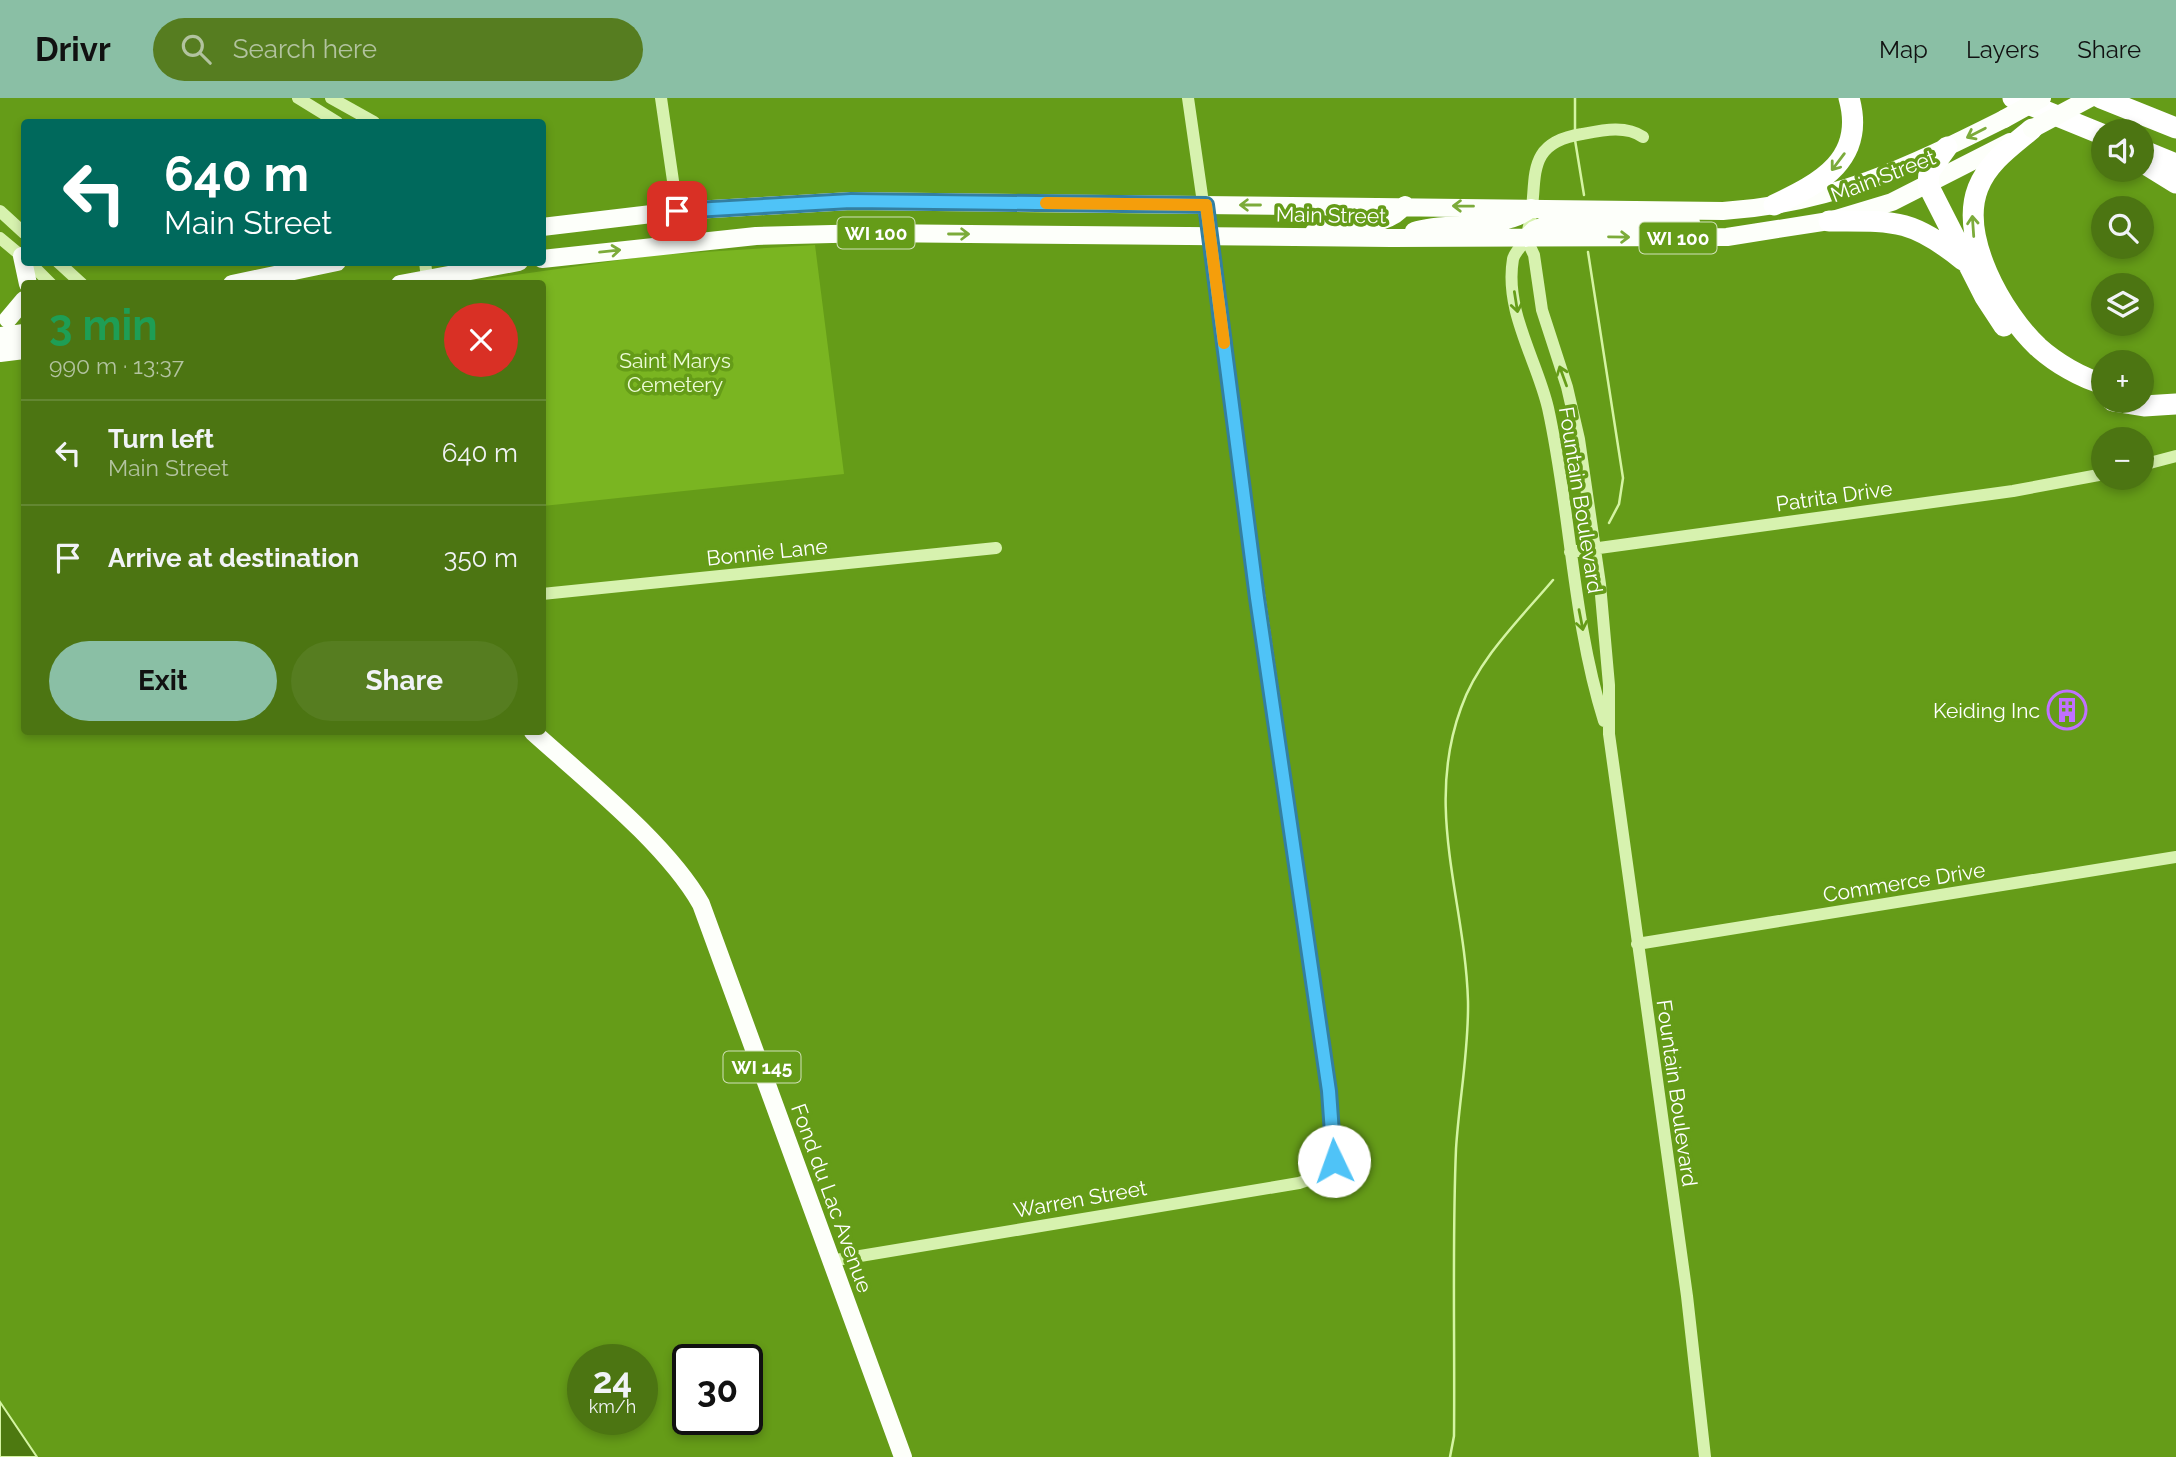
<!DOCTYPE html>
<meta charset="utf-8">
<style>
:root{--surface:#4c7512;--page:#567d20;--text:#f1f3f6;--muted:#b2c39f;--line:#638732;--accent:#8abfa5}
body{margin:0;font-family:Raleway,sans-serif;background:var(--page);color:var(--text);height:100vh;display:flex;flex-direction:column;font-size:26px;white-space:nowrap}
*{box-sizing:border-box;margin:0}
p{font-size:23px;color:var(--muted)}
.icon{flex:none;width:38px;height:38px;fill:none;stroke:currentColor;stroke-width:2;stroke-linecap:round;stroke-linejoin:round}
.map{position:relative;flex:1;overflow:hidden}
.sheet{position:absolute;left:21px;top:182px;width:525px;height:455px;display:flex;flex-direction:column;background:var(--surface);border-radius:7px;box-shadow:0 4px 10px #0003}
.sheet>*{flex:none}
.top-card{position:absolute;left:21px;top:21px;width:525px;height:147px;border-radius:7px;box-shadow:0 4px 10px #0003;background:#00695c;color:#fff;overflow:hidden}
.fabs{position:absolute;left:2091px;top:21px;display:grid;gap:14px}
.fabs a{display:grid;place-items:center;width:63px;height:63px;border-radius:50%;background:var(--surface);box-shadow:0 4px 10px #0003;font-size:35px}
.speed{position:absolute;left:567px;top:1246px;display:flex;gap:14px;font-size:35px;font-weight:700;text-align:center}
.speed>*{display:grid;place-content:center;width:91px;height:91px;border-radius:50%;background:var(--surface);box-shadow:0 4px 10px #0003;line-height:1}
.speed small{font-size:18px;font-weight:400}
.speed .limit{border:4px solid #111;border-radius:10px;background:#fff;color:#111}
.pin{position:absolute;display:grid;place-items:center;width:60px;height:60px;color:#fff;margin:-30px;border-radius:14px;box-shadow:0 4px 10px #0006}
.me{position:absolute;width:77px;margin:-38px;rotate:357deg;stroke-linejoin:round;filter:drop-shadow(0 0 5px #0008)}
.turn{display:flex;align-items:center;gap:24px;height:147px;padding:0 28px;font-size:32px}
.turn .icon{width:91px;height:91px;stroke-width:2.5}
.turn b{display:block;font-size:49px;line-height:60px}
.round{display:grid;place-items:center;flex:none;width:74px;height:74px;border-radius:37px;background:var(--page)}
.headline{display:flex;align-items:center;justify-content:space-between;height:119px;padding:0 28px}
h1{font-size:42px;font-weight:700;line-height:52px;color:#1e9e55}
.action{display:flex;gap:14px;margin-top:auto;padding:14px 28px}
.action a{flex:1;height:80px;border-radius:42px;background:var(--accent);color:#111;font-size:28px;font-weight:700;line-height:80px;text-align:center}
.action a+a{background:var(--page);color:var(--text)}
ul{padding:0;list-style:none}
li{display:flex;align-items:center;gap:21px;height:105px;padding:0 28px;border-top:2px solid var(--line)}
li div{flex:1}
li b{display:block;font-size:26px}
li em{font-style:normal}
header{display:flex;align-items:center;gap:42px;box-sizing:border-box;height:98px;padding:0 35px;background:var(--accent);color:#111}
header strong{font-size:33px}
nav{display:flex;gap:38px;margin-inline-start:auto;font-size:24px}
.search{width:490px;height:63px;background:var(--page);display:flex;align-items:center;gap:18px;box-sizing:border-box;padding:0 24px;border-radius:38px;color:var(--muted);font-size:26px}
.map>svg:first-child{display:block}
.green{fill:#7ab521}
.water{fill:#4d7910;stroke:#d4f4a2;stroke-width:2}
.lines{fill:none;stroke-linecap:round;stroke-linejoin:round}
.stream{stroke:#d4f4a2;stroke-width:2.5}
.minor{stroke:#d7f2af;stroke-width:12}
.major{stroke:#fdfffa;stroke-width:18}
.highway{stroke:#fff;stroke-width:21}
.major-bridge{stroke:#fdfffa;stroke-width:18}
.oneway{stroke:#7cab3a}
.oneway2{stroke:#7cab3b}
.oneway3{stroke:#659c18}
.route-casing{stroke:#337fa1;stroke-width:18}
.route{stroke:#4fc3f7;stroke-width:12}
.slow{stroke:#f59e0b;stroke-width:12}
.labels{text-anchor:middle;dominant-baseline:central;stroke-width:7;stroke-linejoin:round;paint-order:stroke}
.shield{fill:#659c18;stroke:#d1e1ba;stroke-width:2}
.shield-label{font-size:19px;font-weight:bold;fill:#fff}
.street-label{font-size:21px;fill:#fff;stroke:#659c18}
.park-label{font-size:21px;fill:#edfcd7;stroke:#659c18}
.poi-label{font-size:21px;fill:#fff;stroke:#659c18;text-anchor:end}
</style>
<header>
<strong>Drivr</strong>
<div class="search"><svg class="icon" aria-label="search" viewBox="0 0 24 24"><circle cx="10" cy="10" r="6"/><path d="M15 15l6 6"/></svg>Search here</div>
<nav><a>Map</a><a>Layers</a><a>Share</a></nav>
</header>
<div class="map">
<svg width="2176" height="1359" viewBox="0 0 2176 1359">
<rect width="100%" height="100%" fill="#659c18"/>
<path class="green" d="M815,147L844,376L543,408L542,186H452L656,157Z"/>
<path class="water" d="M0,1304L37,1359H0Z"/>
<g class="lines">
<path class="stream" d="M1575,35V0
M1575,42L1584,97
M1588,154L1623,380L1619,406L1609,425
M1450,1359L1454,1338C1455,1242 1452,1146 1456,1051C1459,1002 1469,953 1468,903C1465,802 1424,711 1461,610C1478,561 1520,521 1553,482"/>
<path class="minor" d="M298,0L337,24
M331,0L374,24
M661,0L682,145
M0,113L24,135
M0,140L24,160
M1526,140L1534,157L1542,212L1567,289L1579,341L1600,486L1609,587V636L1687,1198L1705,1359
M29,164L51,186
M58,164L82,186
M425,164L427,180
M2142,367L2176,358
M1570,454L2013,393L2104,376
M542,496L996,450
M1604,623C1572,521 1571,414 1548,310C1537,262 1504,213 1513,161C1515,153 1524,147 1526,139C1543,91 1516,46 1582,36C1603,32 1626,27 1643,39
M1637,846L2176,759
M830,1163L1299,1085L1323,1077L1334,1063L1332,1015L1305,817L1188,0"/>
<path class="major" d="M542,129L677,113L851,103L1723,113C1832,106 1908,69 2004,21
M1414,133C1449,122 1507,133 1531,110
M1314,134C1342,124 1387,133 1405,107
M1526,140L1534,132L1548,126L1691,124
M22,158L28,186
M542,161L756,138L872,135L1391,140L1727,139L1829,123L1892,104L2010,44
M232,186L337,164
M400,186L519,164
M8,221L24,202
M0,238L24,235
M0,255L24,252
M533,634C585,681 667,746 701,806L903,1359"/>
<path class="highway" d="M2013,0L2104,37
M2101,0L2176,30
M2032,31C2012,48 1988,64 1978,90C1959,139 2002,215 2038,249C2056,265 2081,280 2104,286
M1947,49L1929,74L1928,87L1985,199L2004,228
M2144,53L2176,66
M2142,64L2176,85
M1774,107C1821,85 1866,61 1849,0
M1829,123C1893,123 1911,120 1963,162
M2113,303L2144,308L2176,306"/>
<path class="major-bridge" d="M2004,21L2042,0
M2032,31L2090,0"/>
</g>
<defs><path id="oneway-shaft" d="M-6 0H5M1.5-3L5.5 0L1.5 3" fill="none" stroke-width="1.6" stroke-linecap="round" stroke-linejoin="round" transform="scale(1.75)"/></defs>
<g class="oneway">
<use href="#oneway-shaft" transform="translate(1976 35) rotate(153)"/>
<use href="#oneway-shaft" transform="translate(1250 107) rotate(-180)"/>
<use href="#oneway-shaft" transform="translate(1463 108) rotate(-179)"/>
<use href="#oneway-shaft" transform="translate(959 136)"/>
<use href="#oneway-shaft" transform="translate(1619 139) rotate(1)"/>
<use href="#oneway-shaft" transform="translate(610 153) rotate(-6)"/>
</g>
<g class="oneway2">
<use href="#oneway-shaft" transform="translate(1838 64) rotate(127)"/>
<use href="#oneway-shaft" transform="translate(1973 128) rotate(-94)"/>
</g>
<g class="oneway3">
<use href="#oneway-shaft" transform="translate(1516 204) rotate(81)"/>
<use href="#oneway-shaft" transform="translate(1563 278) rotate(-110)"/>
<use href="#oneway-shaft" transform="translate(1581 522) rotate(79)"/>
</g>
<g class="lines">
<defs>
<path id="route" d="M677,113L851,103L1206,107L1257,500L1329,993L1334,1063"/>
</defs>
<use href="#route" class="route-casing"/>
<use href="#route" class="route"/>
<path class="slow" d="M1046,105L1206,107L1224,245"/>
</g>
<defs>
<symbol id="building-ring" viewBox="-11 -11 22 22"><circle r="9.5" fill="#659c18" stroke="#c070ff" stroke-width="1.5"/><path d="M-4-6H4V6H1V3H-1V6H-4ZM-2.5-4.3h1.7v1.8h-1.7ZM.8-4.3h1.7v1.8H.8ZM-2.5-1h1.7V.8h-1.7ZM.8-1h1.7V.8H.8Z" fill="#c070ff"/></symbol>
</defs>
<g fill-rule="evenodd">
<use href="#building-ring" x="2045" y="590" width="44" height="44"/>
</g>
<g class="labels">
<g class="shield">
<rect x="837.5" y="119.5" width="77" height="31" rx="5"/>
<rect x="1639.5" y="124.5" width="77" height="31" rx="5"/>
<rect x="723.5" y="953.5" width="77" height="31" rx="5"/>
</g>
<g class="shield-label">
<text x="876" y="135">WI 100</text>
<text x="1678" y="140">WI 100</text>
<text x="762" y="969">WI 145</text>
</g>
<g class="street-label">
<text transform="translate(1883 78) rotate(-21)">Main Street</text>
<text transform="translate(1331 117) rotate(1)">Main Street</text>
<text transform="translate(1834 398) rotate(-8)">Patrita Drive</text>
<text transform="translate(1581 402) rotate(81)">Fountain Boulevard</text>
<text transform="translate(767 454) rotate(-6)">Bonnie Lane</text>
<text transform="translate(1904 784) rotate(-9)">Commerce Drive</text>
<text transform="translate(1677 995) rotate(82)">Fountain Boulevard</text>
<text transform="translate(832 1100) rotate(70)">Fond du Lac Avenue</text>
<text transform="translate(1080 1101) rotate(-10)">Warren Street</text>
</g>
<g class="park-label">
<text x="675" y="262">Saint Marys<tspan x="675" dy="24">Cemetery</tspan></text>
</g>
<g class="poi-label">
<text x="2040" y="612">Keiding Inc</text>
</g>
</g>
</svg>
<div class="fabs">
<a><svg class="icon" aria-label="sound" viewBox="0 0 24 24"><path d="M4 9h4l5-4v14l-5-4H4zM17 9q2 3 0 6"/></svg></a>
<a><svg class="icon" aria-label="search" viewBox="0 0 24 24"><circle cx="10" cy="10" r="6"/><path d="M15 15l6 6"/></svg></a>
<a><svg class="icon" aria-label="layers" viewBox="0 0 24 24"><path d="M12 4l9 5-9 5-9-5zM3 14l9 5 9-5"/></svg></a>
<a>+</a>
<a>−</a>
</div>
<div class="speed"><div>24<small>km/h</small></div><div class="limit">30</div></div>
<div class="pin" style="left:677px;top:113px;background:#d93025"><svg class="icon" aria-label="arrive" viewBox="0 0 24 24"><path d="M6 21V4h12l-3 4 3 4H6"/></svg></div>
<svg class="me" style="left:1334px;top:1063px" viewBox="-20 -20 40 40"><circle r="19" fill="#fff"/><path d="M0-13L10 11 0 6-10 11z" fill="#4fc3f7"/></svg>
<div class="top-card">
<div class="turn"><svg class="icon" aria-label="left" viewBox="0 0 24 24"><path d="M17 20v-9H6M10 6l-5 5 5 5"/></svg><div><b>640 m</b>Main Street</div></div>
</div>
<section class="sheet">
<div class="headline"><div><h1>3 min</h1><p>990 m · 13:37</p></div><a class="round" style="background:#d93025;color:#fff"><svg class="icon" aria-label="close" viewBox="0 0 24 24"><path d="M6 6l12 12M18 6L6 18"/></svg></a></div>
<ul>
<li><svg class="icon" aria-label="left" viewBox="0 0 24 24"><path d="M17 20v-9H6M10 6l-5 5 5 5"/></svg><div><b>Turn left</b><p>Main Street</p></div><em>640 m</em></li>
<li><svg class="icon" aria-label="arrive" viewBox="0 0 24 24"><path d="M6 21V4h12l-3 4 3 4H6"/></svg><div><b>Arrive at destination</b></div><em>350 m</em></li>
</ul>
<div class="action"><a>Exit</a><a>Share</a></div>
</section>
</div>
